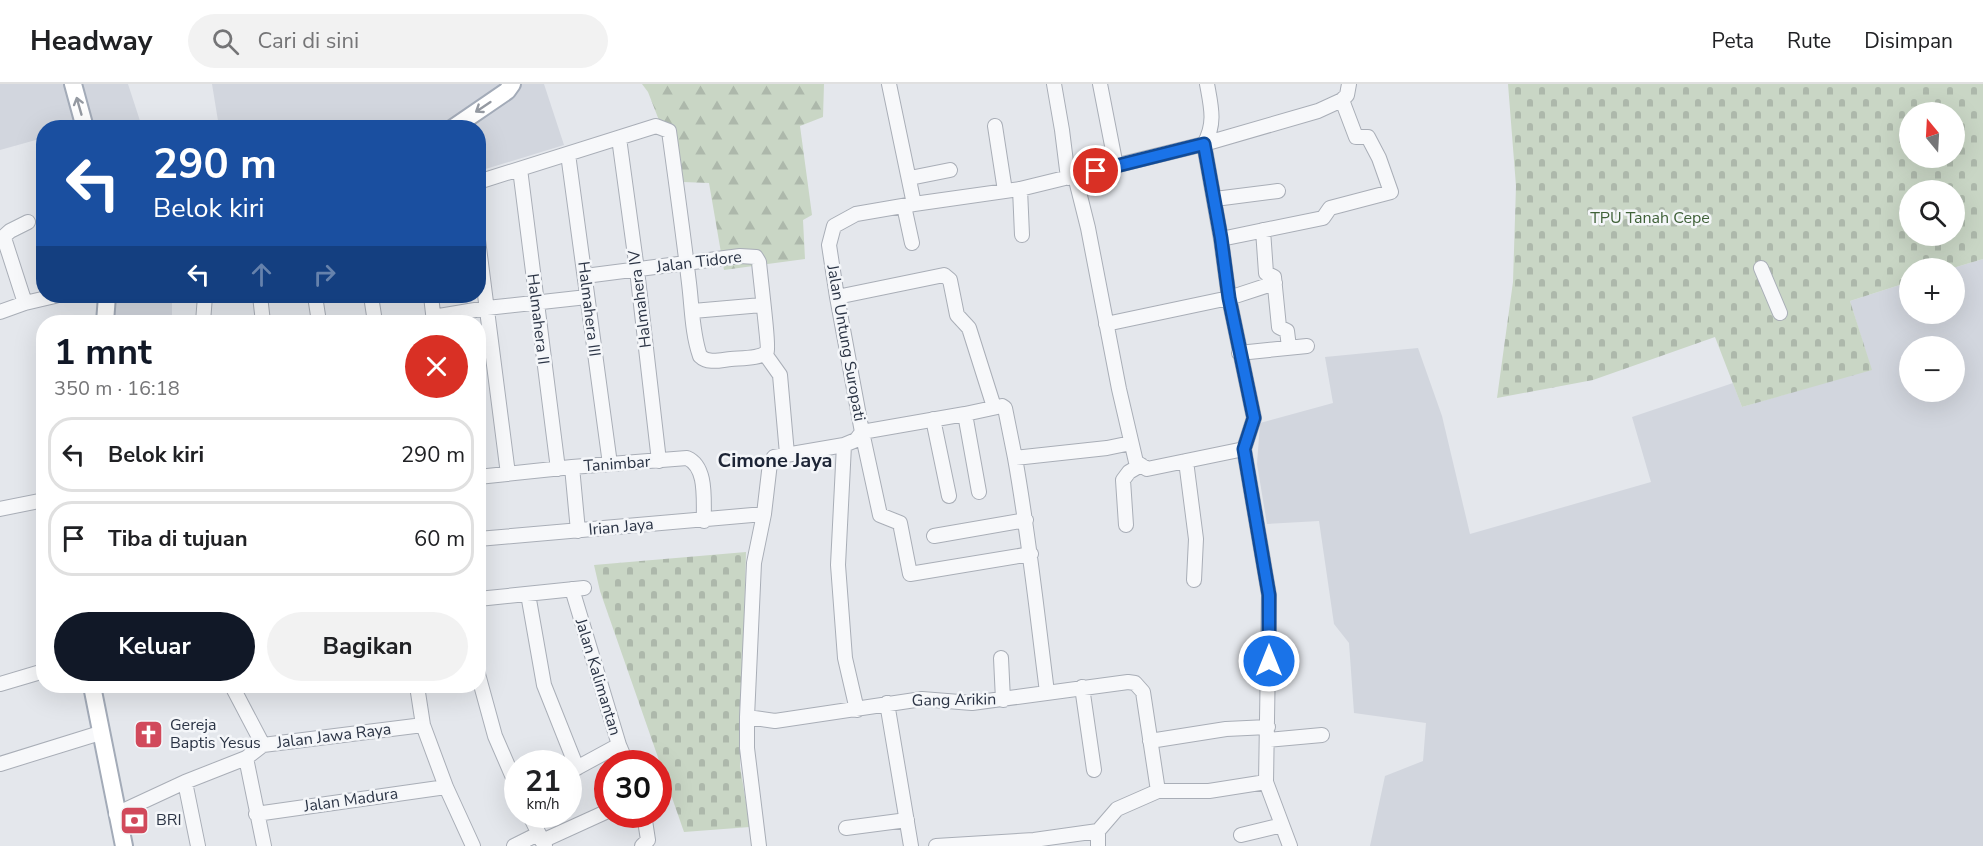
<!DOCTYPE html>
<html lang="id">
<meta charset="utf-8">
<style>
:root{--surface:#fff;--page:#f2f2f2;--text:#202124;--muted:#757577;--line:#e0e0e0;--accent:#111827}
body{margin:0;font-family:"Nunito Sans",sans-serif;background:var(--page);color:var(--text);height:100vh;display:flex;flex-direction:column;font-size:22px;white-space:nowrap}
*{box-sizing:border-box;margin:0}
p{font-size:20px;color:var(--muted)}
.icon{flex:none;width:33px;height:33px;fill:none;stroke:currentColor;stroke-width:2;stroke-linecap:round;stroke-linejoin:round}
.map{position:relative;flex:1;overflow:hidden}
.sheet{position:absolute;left:36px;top:231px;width:450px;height:378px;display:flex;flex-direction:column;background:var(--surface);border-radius:24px;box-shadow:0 6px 24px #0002}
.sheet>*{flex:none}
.guide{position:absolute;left:36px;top:36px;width:450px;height:183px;border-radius:24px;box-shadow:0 6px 24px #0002;background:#1a4fa0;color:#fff;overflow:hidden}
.needle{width:39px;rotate:342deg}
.controls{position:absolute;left:1899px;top:18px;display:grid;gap:12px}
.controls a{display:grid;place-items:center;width:66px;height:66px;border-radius:50%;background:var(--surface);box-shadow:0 6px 24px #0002;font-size:30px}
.speed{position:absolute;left:504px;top:666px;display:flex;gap:12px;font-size:30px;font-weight:700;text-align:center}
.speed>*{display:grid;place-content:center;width:78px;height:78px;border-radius:50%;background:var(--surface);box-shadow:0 6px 24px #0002;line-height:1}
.speed small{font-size:15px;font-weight:400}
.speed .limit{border:9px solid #d22;background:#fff;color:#111}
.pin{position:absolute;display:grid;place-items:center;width:51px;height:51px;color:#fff;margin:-26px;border:3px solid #fff;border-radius:50%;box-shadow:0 2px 6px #0007}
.me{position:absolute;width:66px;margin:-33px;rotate:0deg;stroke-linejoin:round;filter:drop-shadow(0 0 4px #0008)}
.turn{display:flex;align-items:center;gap:21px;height:126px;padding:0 18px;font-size:27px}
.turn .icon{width:78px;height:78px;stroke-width:2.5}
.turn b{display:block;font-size:42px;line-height:51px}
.lanes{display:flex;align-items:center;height:57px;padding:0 18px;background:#0003;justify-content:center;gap:30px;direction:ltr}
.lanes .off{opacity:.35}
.round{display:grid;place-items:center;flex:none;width:63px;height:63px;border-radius:32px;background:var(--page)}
.head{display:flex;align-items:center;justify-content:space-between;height:102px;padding:0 18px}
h1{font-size:36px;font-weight:700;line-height:45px;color:var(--accent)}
.button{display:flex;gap:12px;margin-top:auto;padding:12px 18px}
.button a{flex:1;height:69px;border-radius:36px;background:var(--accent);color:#fff;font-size:24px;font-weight:700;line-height:69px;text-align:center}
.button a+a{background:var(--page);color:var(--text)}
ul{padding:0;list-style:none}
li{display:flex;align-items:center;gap:18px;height:75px;margin:0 12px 9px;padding:0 6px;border:3px solid var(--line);border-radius:24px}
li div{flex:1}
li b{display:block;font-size:22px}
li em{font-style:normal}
header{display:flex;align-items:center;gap:36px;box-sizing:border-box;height:84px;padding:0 30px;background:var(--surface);border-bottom:2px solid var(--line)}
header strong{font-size:28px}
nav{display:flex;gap:33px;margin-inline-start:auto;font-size:21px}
.search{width:420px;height:54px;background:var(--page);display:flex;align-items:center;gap:15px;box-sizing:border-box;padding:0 21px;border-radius:33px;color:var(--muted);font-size:22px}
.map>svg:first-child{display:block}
.built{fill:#d2d6de;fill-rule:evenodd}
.forest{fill:url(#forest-firs)}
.cemetery{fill:url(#cemetery-stones);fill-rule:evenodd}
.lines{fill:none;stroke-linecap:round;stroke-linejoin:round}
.minor-casing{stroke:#a9aeb7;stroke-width:16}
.major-casing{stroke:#a3abb8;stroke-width:20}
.minor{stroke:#f7f8fa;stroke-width:14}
.major{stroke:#fff;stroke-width:16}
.oneway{stroke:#959aa2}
.route-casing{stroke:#114b97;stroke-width:15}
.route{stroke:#1a73e8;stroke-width:10}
.labels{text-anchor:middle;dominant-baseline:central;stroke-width:5;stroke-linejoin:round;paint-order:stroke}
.park-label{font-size:16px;fill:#3f6138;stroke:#f4f6f9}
.street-label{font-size:16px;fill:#2b3445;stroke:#f4f6f9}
.poi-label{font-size:16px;fill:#2b3445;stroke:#f4f6f9;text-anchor:start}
.quarter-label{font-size:20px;font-weight:bold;fill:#1d2536;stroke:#f4f6f9}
</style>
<header>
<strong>Headway</strong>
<div class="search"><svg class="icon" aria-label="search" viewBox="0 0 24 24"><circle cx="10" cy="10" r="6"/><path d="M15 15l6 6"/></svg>Cari di sini</div>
<nav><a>Peta</a><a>Rute</a><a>Disimpan</a></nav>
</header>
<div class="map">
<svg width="1983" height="762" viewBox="0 0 1983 762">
<defs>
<pattern id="forest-firs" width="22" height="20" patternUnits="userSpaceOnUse" patternTransform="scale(1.5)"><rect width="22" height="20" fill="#c9d6c5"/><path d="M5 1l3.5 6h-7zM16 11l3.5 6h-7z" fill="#adb8ab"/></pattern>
<pattern id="cemetery-stones" width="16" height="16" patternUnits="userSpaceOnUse" patternTransform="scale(1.5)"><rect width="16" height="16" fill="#c9d6c5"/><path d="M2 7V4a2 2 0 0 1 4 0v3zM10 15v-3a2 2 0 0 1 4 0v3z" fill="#adb8ab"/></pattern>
</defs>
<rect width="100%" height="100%" fill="#e4e7ec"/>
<path class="built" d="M0,0H128L142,43L44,44L43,54L0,66Z
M212,0H544L564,61L479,87L478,44L219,43Z
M1983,175V762H1370L1385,692L1423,677L1426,639L1354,629L1349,559L1334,540L1319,437L1267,440L1257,380L1260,339L1333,319L1325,273L1418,264L1442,332L1470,450L1651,398L1632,333L1733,299L1742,323L1871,285L1850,217L1909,198L1910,230H1954L1953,184ZM1910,262H1954V308H1910Z
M105,212H172V238H102Z"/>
<path class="forest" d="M642,0H824L823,33L800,42L812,131L803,136L805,175L724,186L709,99L683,98L648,8Z"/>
<path class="cemetery" d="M1508,0H1983V175L1953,184H1910L1909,198L1850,217L1872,286L1742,323L1715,253L1593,296L1497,314L1513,198L1516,102ZM1910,28H1954V74H1910ZM1910,106H1954V152H1910Z
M746,468L740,682L750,743L684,748L600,507L594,481Z"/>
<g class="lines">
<defs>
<path id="minor" d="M1054,0L1062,46L1068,94
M1100,0L1116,82
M995,42L1005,107
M619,54L637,186L659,377
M1204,60L1221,155L1229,214L1254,334L1244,365L1269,511L1266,698L1290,762
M1204,60C1216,40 1211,22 1207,0
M568,70L610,380
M520,85L558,385
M1075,92L1088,144L1119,305L1136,378L1147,385L1244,365
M910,94L950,86
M478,98L656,42L669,47C676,98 683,148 689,199C692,223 692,249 700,272C708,280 721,276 731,275C740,274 762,275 767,267C769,263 760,190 759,178L756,173L740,172L585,192
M1020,105L1022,151
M1215,115L1278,107
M914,120L1020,105L1204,60L1318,27L1342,16L1347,11L1349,0
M904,122L912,159
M1263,146L1266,189L1274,193L1279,243L1287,247L1289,263
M4,154L25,219
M1221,155L1323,134L1330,124L1391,108L1379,74L1368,53H1356L1342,16
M0,156L10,147L28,138
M478,156L508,390
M1761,184L1780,229
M260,212L263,238
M315,212L319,238
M371,212L375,238
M431,212L434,238
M837,213L944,191L950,196L957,231L969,244L994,323
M693,227L762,221
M0,228L25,219L55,212
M433,233L487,224L587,213
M203,238L205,212
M1106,240L1229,214L1275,199
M1239,269L1307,262
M765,270L780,291L787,370
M965,330L979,408
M933,335L949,412
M844,361L838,481L845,574L857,626
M1015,374C1029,452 1037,530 1047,608
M1186,377L1196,455L1194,496
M572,383L578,447
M478,393L572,383L687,374C708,383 703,418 704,437
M0,425L44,416
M1126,441L1123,396L1129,388L1141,381
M934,452L1026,436
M478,455L764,430
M1031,470L910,490L900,439L880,431L862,348L965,330L1002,322L1005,324L1015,374L1107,364L1131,359
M572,505L619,661L627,680
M528,510L544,601L577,684
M478,515L584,504
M1001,574L1003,616
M478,590L495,652L518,705
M0,600L44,587
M232,602L263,661
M417,602L423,641L446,703L473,762
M1082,603L1094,686
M887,619L911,762
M747,633L775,637L922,615L972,619L1128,598L1135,599L1143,608L1158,707
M1268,656L1322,651
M1150,657L1226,645L1268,643
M246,674L264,762
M0,680L100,649
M571,687L619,661
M185,698L198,762
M116,730L185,698L246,674L263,661L423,641
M256,730L446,703
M529,730L545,762
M846,744L907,736
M1098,747L1117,725L1158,707H1209L1266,698
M1241,751L1282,741
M542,757L608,727
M514,762L538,750
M642,762L648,756L644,730
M759,762L747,664V633L754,479L764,430L770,379L774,373L844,361L856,356L862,348L837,213L829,161L834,142L856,130L914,120L889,0
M936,762L1034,756L1098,747V762"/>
<path id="major" d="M73,0L85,44
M453,44L507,7L512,0
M105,238L107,212
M92,602L124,762"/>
</defs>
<use href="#minor" class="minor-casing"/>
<use href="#major" class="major-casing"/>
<use href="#minor" class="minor"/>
<use href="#major" class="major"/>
</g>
<defs><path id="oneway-shaft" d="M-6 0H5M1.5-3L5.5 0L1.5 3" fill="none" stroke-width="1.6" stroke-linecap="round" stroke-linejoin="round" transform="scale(1.5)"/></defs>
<g class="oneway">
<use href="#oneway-shaft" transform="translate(79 22) rotate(-106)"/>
<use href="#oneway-shaft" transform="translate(483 23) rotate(146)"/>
</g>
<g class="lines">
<defs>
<path id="route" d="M1096,87L1204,60L1221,154L1229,214L1254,334L1244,365L1269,511V577"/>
</defs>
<use href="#route" class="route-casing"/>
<use href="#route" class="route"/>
</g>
<defs>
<symbol id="church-square" viewBox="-11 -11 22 22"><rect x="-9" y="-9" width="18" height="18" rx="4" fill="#d1495b" stroke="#f4f6f9"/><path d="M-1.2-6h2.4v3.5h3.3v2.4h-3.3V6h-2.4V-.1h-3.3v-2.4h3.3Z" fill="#fff"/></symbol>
<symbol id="bank-square" viewBox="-11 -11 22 22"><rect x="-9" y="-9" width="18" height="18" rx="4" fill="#d1495b" stroke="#f4f6f9"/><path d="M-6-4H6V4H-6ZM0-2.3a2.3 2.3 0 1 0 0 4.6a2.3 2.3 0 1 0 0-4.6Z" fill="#fff"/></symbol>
</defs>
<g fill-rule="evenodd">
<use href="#church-square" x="132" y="634" width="33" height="33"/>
<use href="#bank-square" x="118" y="720" width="33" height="33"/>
</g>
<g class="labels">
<g class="park-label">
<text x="1650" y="134">TPU Tanah Cepe</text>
</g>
<g class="street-label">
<text transform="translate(699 178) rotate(-7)">Jalan Tidore</text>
<text transform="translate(640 215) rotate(-97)">Halmahera IV</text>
<text transform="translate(589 225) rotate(83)">Halmahera III</text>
<text transform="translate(538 235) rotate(83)">Halmahera II</text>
<text transform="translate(846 259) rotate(80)">Jalan Untung Suropati</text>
<text transform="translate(617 380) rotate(-4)">Tanimbar</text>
<text transform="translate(621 443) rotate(-5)">Irian Jaya</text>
<text transform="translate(598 593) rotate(73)">Jalan Kalimantan</text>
<text transform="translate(954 616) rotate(-1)">Gang Arikin</text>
<text transform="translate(334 652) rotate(-7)">Jalan Jawa Raya</text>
<text transform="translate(351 716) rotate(-8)">Jalan Madura</text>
</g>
<g class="poi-label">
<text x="170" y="641">Gereja<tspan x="170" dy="18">Baptis Yesus</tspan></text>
<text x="156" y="736">BRI</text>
</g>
<g class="quarter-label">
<text x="775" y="376">Cimone Jaya</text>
</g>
</g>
</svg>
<div class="controls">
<a><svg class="needle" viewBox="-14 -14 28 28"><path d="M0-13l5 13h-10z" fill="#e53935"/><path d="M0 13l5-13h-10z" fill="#757577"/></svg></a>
<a><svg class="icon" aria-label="search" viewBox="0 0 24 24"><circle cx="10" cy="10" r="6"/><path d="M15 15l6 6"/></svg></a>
<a>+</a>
<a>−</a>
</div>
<div class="speed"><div>21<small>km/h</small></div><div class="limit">30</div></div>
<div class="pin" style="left:1096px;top:87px;background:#d93025"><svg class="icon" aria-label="arrive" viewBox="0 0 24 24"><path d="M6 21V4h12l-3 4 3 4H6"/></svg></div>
<svg class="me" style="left:1269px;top:577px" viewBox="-20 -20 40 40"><circle r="17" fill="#1a73e8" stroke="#fff" stroke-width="3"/><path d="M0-11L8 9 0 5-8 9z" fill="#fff"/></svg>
<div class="guide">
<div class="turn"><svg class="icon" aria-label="left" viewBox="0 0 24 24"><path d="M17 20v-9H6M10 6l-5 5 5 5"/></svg><div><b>290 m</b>Belok kiri</div></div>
<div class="lanes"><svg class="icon" aria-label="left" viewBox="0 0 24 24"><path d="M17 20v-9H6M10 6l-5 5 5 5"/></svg><svg class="icon off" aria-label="ahead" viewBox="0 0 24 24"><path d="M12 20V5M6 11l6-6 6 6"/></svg><svg class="icon off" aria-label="right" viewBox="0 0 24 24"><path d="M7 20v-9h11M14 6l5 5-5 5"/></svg></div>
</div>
<section class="sheet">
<div class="head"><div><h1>1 mnt</h1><p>350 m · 16:18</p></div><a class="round" style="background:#d93025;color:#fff"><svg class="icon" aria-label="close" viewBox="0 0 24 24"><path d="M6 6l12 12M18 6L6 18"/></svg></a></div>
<ul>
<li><svg class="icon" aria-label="left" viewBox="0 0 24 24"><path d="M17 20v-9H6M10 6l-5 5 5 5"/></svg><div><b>Belok kiri</b></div><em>290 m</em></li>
<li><svg class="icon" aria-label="arrive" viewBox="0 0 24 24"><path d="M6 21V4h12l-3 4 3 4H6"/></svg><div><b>Tiba di tujuan</b></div><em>60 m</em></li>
</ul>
<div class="button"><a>Keluar</a><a>Bagikan</a></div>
</section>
</div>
